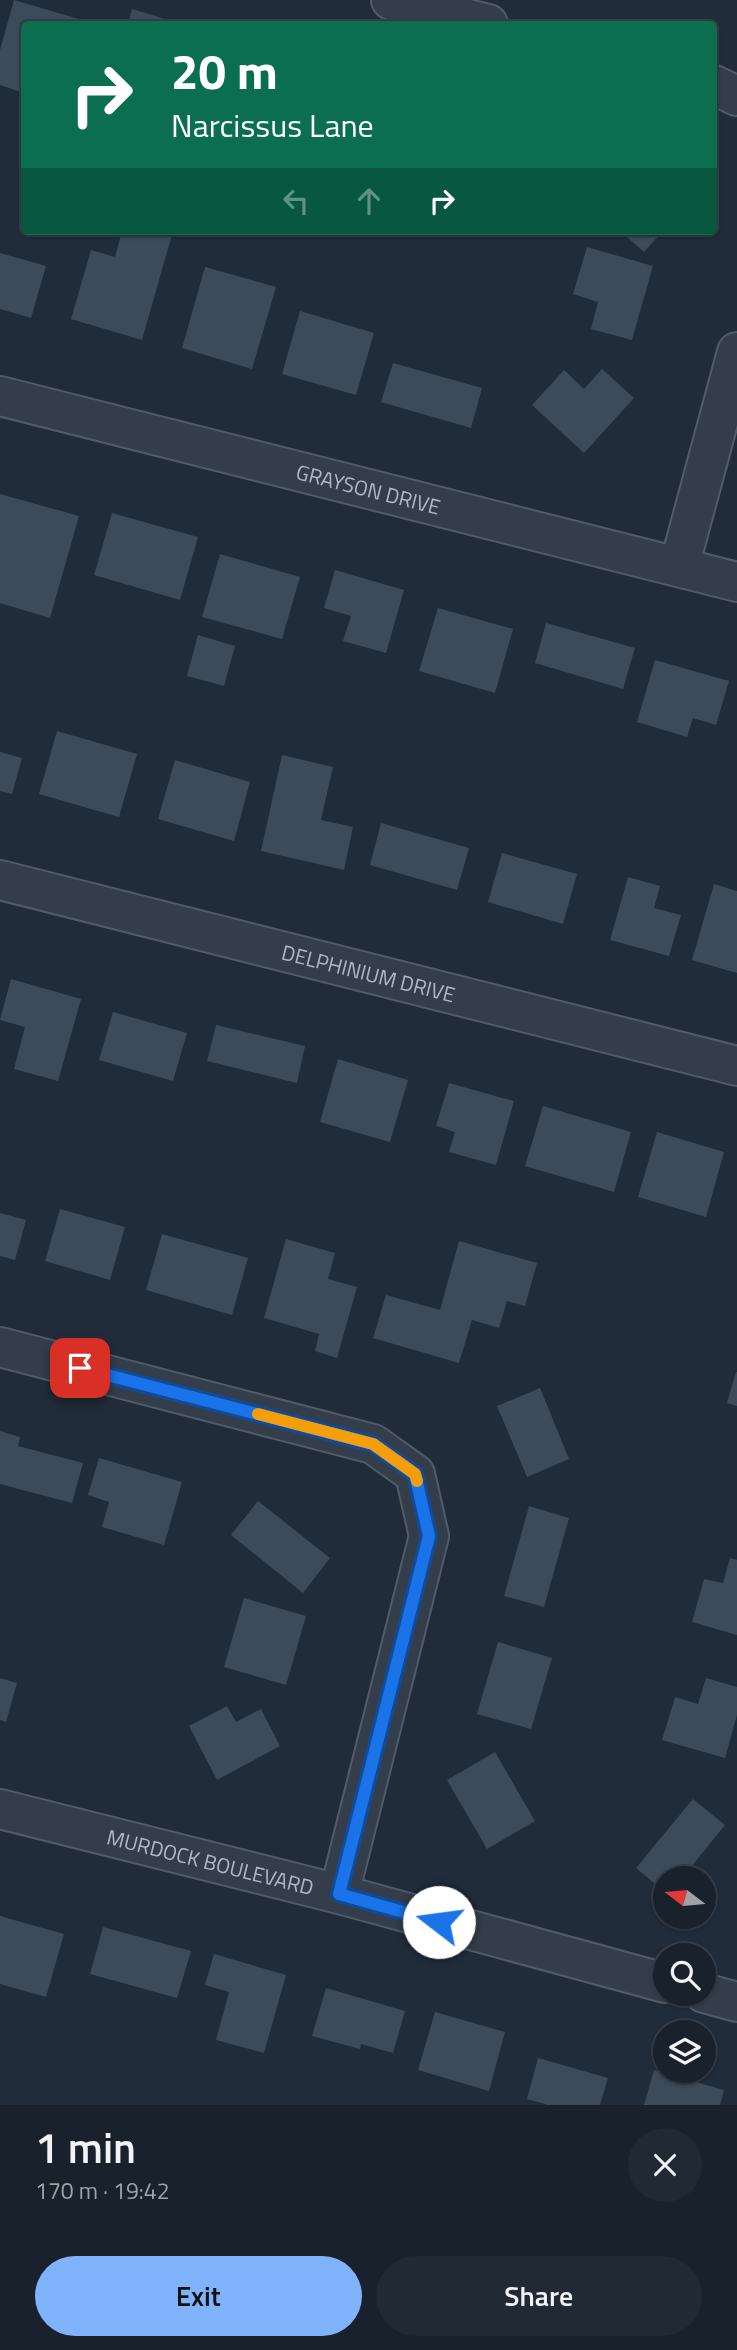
<!DOCTYPE html>
<meta charset="utf-8">
<style>
:root{--surface:#18212c;--page:#212934;--text:#f1f3f6;--muted:#9fa3a9;--line:#363e48;--accent:#7fb3fb}
body{margin:0;font-family:"Titillium Web",sans-serif;background:var(--page);color:var(--text);height:100vh;display:flex;flex-direction:column;font-size:26px;white-space:nowrap}
*{box-sizing:border-box;margin:0}
p{font-size:23px;color:var(--muted)}
.icon{flex:none;width:38px;height:38px;fill:none;stroke:currentColor;stroke-width:2;stroke-linecap:round;stroke-linejoin:round}
.map{position:relative;height:2105px;overflow:hidden}
.panel{display:flex;flex-direction:column;background:var(--surface);flex:1}
.panel>*{flex:none}
.top-card{position:absolute;left:21px;top:21px;width:696px;height:214px;border-radius:7px;box-shadow:0 2px 5px #0004,0 0 0 2px var(--line);background:#0b6e4f;color:#fff;overflow:hidden}
.needle{width:46px;rotate:286deg}
.fabs{position:absolute;left:653px;top:1866px;display:grid;gap:14px}
.fabs a{display:grid;place-items:center;width:63px;height:63px;border-radius:50%;background:var(--surface);box-shadow:0 2px 5px #0004,0 0 0 2px var(--line);font-size:35px}
.pin{position:absolute;display:grid;place-items:center;width:60px;height:60px;color:#fff;margin:-30px;border-radius:14px;box-shadow:0 4px 10px #0006}
.me{position:absolute;width:77px;margin:-38px;rotate:285deg;stroke-linejoin:round;filter:drop-shadow(0 0 5px #0008)}
.turn{display:flex;align-items:center;gap:24px;height:147px;padding:0 35px;font-size:32px}
.turn .icon{width:91px;height:91px;stroke-width:2.5}
.turn b{display:block;font-size:49px;line-height:60px}
.lanes{display:flex;align-items:center;height:66px;padding:0 35px;background:#0003;justify-content:center;gap:35px;direction:ltr}
.lanes .off{opacity:.35}
.round{display:grid;place-items:center;flex:none;width:74px;height:74px;border-radius:37px;background:var(--page)}
.summary{display:flex;align-items:center;justify-content:space-between;height:119px;padding:0 35px}
h1{font-size:42px;font-weight:600;line-height:52px}
.action{display:flex;gap:14px;margin-top:auto;padding:14px 35px}
.action a{flex:1;height:80px;border-radius:42px;background:var(--accent);color:#111;font-size:28px;font-weight:600;line-height:80px;text-align:center}
.action a+a{background:var(--page);color:var(--text)}
.map>svg:first-child{display:block}
.building{fill:#3c4a59}
.lines{fill:none;stroke-linecap:round;stroke-linejoin:round}
.street-casing{stroke:#525c68;stroke-width:42}
.street{stroke:#343e4a;stroke-width:38}
.route-casing{stroke:#114b97;stroke-width:18}
.route{stroke:#1a73e8;stroke-width:12}
.slow{stroke:#f59e0b;stroke-width:12}
.labels{text-anchor:middle;dominant-baseline:central;stroke-width:5;stroke-linejoin:round;paint-order:stroke}
.street-label{font-size:21px;fill:#afb9c6;stroke:#1a232f}
</style>
<div class="map">
<svg width="737" height="2105" viewBox="0 0 737 2105">
<rect width="100%" height="100%" fill="#202c3a"/>
<path class="building" d="M14,0L96,24H24V93L0,85V50Z
M132,9L182,24H128Z
M122,231H173L142,340L71,319L91,250L115,257Z
M620,231H663L644,252Z
M587,247L653,266L632,340L591,329L598,302L573,294Z
M0,253L46,266L31,318L0,309Z
M205,267L276,287L252,369L182,348Z
M300,311L374,333L356,395L282,374Z
M393,363L482,388L471,428L381,402Z
M602,369L634,398L584,453L532,405L564,370L584,389Z
M0,494L79,516L50,618L0,603Z
M112,513L198,537L180,600L94,575Z
M220,554L300,577L282,639L202,617Z
M335,570L404,590L386,653L343,641L351,616L324,608Z
M438,608L513,629L495,693L419,671Z
M546,623L635,648L623,689L535,663Z
M198,635L235,646L224,686L187,676Z
M655,660L729,681L716,725L693,718L687,737L637,722Z
M57,731L137,754L119,817L39,794Z
M0,752L22,758L12,794L0,791Z
M282,755L333,767L321,820L353,827L344,870L261,851Z
M175,760L250,782L234,841L158,819Z
M381,823L469,848L457,890L370,865Z
M502,853L577,874L563,924L488,902Z
M628,877L660,886L654,908L681,915L669,956L610,940Z
M714,884L737,891V973L692,960Z
M11,979L81,999L58,1081L14,1069L25,1027L0,1020Z
M113,1012L187,1033L173,1081L99,1060Z
M216,1025L305,1046L297,1083L207,1061Z
M338,1059L408,1080L390,1142L320,1122Z
M449,1083L514,1101L496,1165L449,1152L455,1132L436,1126Z
M543,1106L631,1132L614,1192L525,1166Z
M657,1132L724,1152L706,1217L638,1197Z
M60,1209L125,1227L110,1280L45,1261Z
M0,1213L26,1220L15,1260L0,1256Z
M162,1234L248,1258L232,1315L146,1290Z
M286,1239L335,1253L328,1279L357,1287L337,1358L315,1351L319,1334L264,1318Z
M459,1241L537,1263L525,1306L507,1301L499,1328L472,1320L459,1363L373,1338L386,1295L440,1310Z
M736,1372H737V1406L727,1403Z
M540,1388L569,1459L527,1477L497,1406Z
M0,1431L20,1437L18,1446L83,1463L72,1503L0,1484Z
M99,1458L182,1482L164,1545L102,1527L109,1502L88,1495Z
M258,1501L330,1558L303,1593L231,1535Z
M529,1506L569,1518L544,1607L504,1596Z
M730,1558L737,1560V1635L692,1622L704,1579L723,1583Z
M244,1598L306,1616L286,1685L224,1667Z
M498,1642L552,1658L531,1729L477,1714Z
M0,1678L17,1683L6,1722L0,1720Z
M706,1678L737,1687V1715L725,1758L662,1740L675,1697L698,1704Z
M227,1706L236,1722L261,1709L280,1746L217,1780L189,1726Z
M495,1752L535,1821L487,1849L447,1780Z
M693,1799L725,1825L682,1878H665V1892L636,1868Z
M0,1916L64,1934L46,1997L0,1984Z
M103,1927L191,1951L177,1998L90,1974Z
M214,1954L286,1975L264,2053L216,2040L229,1992L205,1985Z
M326,1988L405,2011L393,2053L361,2044L360,2049L312,2036Z
M435,2012L505,2032L489,2091L418,2070Z
M538,2058L608,2078L600,2105H548L527,2099Z
M654,2070L724,2090L720,2105H644Z"/>
<g class="lines">
<defs>
<g id="street">
<path d="M391,0L488,24"/>
<path d="M714,85L737,96"/>
<path id="s1" d="M0,396L737,582"/>
<path d="M679,567L737,352"/>
<path id="s2" d="M0,880L737,1066"/>
<path d="M0,1347L373,1444L415,1474L429,1536L339,1894"/>
<path id="s3" d="M0,1809L339,1894L665,1983"/>
<path d="M704,1993L737,2002"/>
</g>
</defs>
<use href="#street" class="street-casing"/>
<use href="#street" class="street"/>
</g>
<g class="lines">
<defs>
<path id="route" d="M80,1368L373,1444L415,1474L429,1536L339,1894L439,1922"/>
</defs>
<use href="#route" class="route-casing"/>
<use href="#route" class="route"/>
<path class="slow" d="M258,1414L373,1444L415,1474L417,1481"/>
</g>
<g class="labels">
<g class="street-label">
<text stroke="none"><textPath href="#s1" startOffset="380">GRAYSON DRIVE</textPath></text>
<text stroke="none"><textPath href="#s2" startOffset="380">DELPHINIUM DRIVE</textPath></text>
<text stroke="none"><textPath href="#s3" startOffset="217">MURDOCK BOULEVARD</textPath></text>
</g>
</g>
</svg>
<div class="fabs">
<a><svg class="needle" viewBox="-14 -14 28 28"><path d="M0-13l5 13h-10z" fill="#e53935"/><path d="M0 13l5-13h-10z" fill="#9fa3a9"/></svg></a>
<a><svg class="icon" aria-label="search" viewBox="0 0 24 24"><circle cx="10" cy="10" r="6"/><path d="M15 15l6 6"/></svg></a>
<a><svg class="icon" aria-label="layers" viewBox="0 0 24 24"><path d="M12 4l9 5-9 5-9-5zM3 14l9 5 9-5"/></svg></a>
</div>
<div class="pin" style="left:80px;top:1368px;background:#d93025"><svg class="icon" aria-label="arrive" viewBox="0 0 24 24"><path d="M6 21V4h12l-3 4 3 4H6"/></svg></div>
<svg class="me" style="left:439px;top:1922px" viewBox="-20 -20 40 40"><circle r="19" fill="#fff"/><path d="M0-13L10 11 0 6-10 11z" fill="#1a73e8"/></svg>
<div class="top-card">
<div class="turn"><svg class="icon" aria-label="right" viewBox="0 0 24 24"><path d="M7 20v-9h11M14 6l5 5-5 5"/></svg><div><b>20 m</b>Narcissus Lane</div></div>
<div class="lanes"><svg class="icon off" aria-label="left" viewBox="0 0 24 24"><path d="M17 20v-9H6M10 6l-5 5 5 5"/></svg><svg class="icon off" aria-label="ahead" viewBox="0 0 24 24"><path d="M12 20V5M6 11l6-6 6 6"/></svg><svg class="icon" aria-label="right" viewBox="0 0 24 24"><path d="M7 20v-9h11M14 6l5 5-5 5"/></svg></div>
</div>
</div>
<section class="panel">
<div class="summary"><div><h1>1 min</h1><p>170 m · 19:42</p></div><a class="round"><svg class="icon" aria-label="close" viewBox="0 0 24 24"><path d="M6 6l12 12M18 6L6 18"/></svg></a></div>
<div class="action"><a>Exit</a><a>Share</a></div>
</section>
